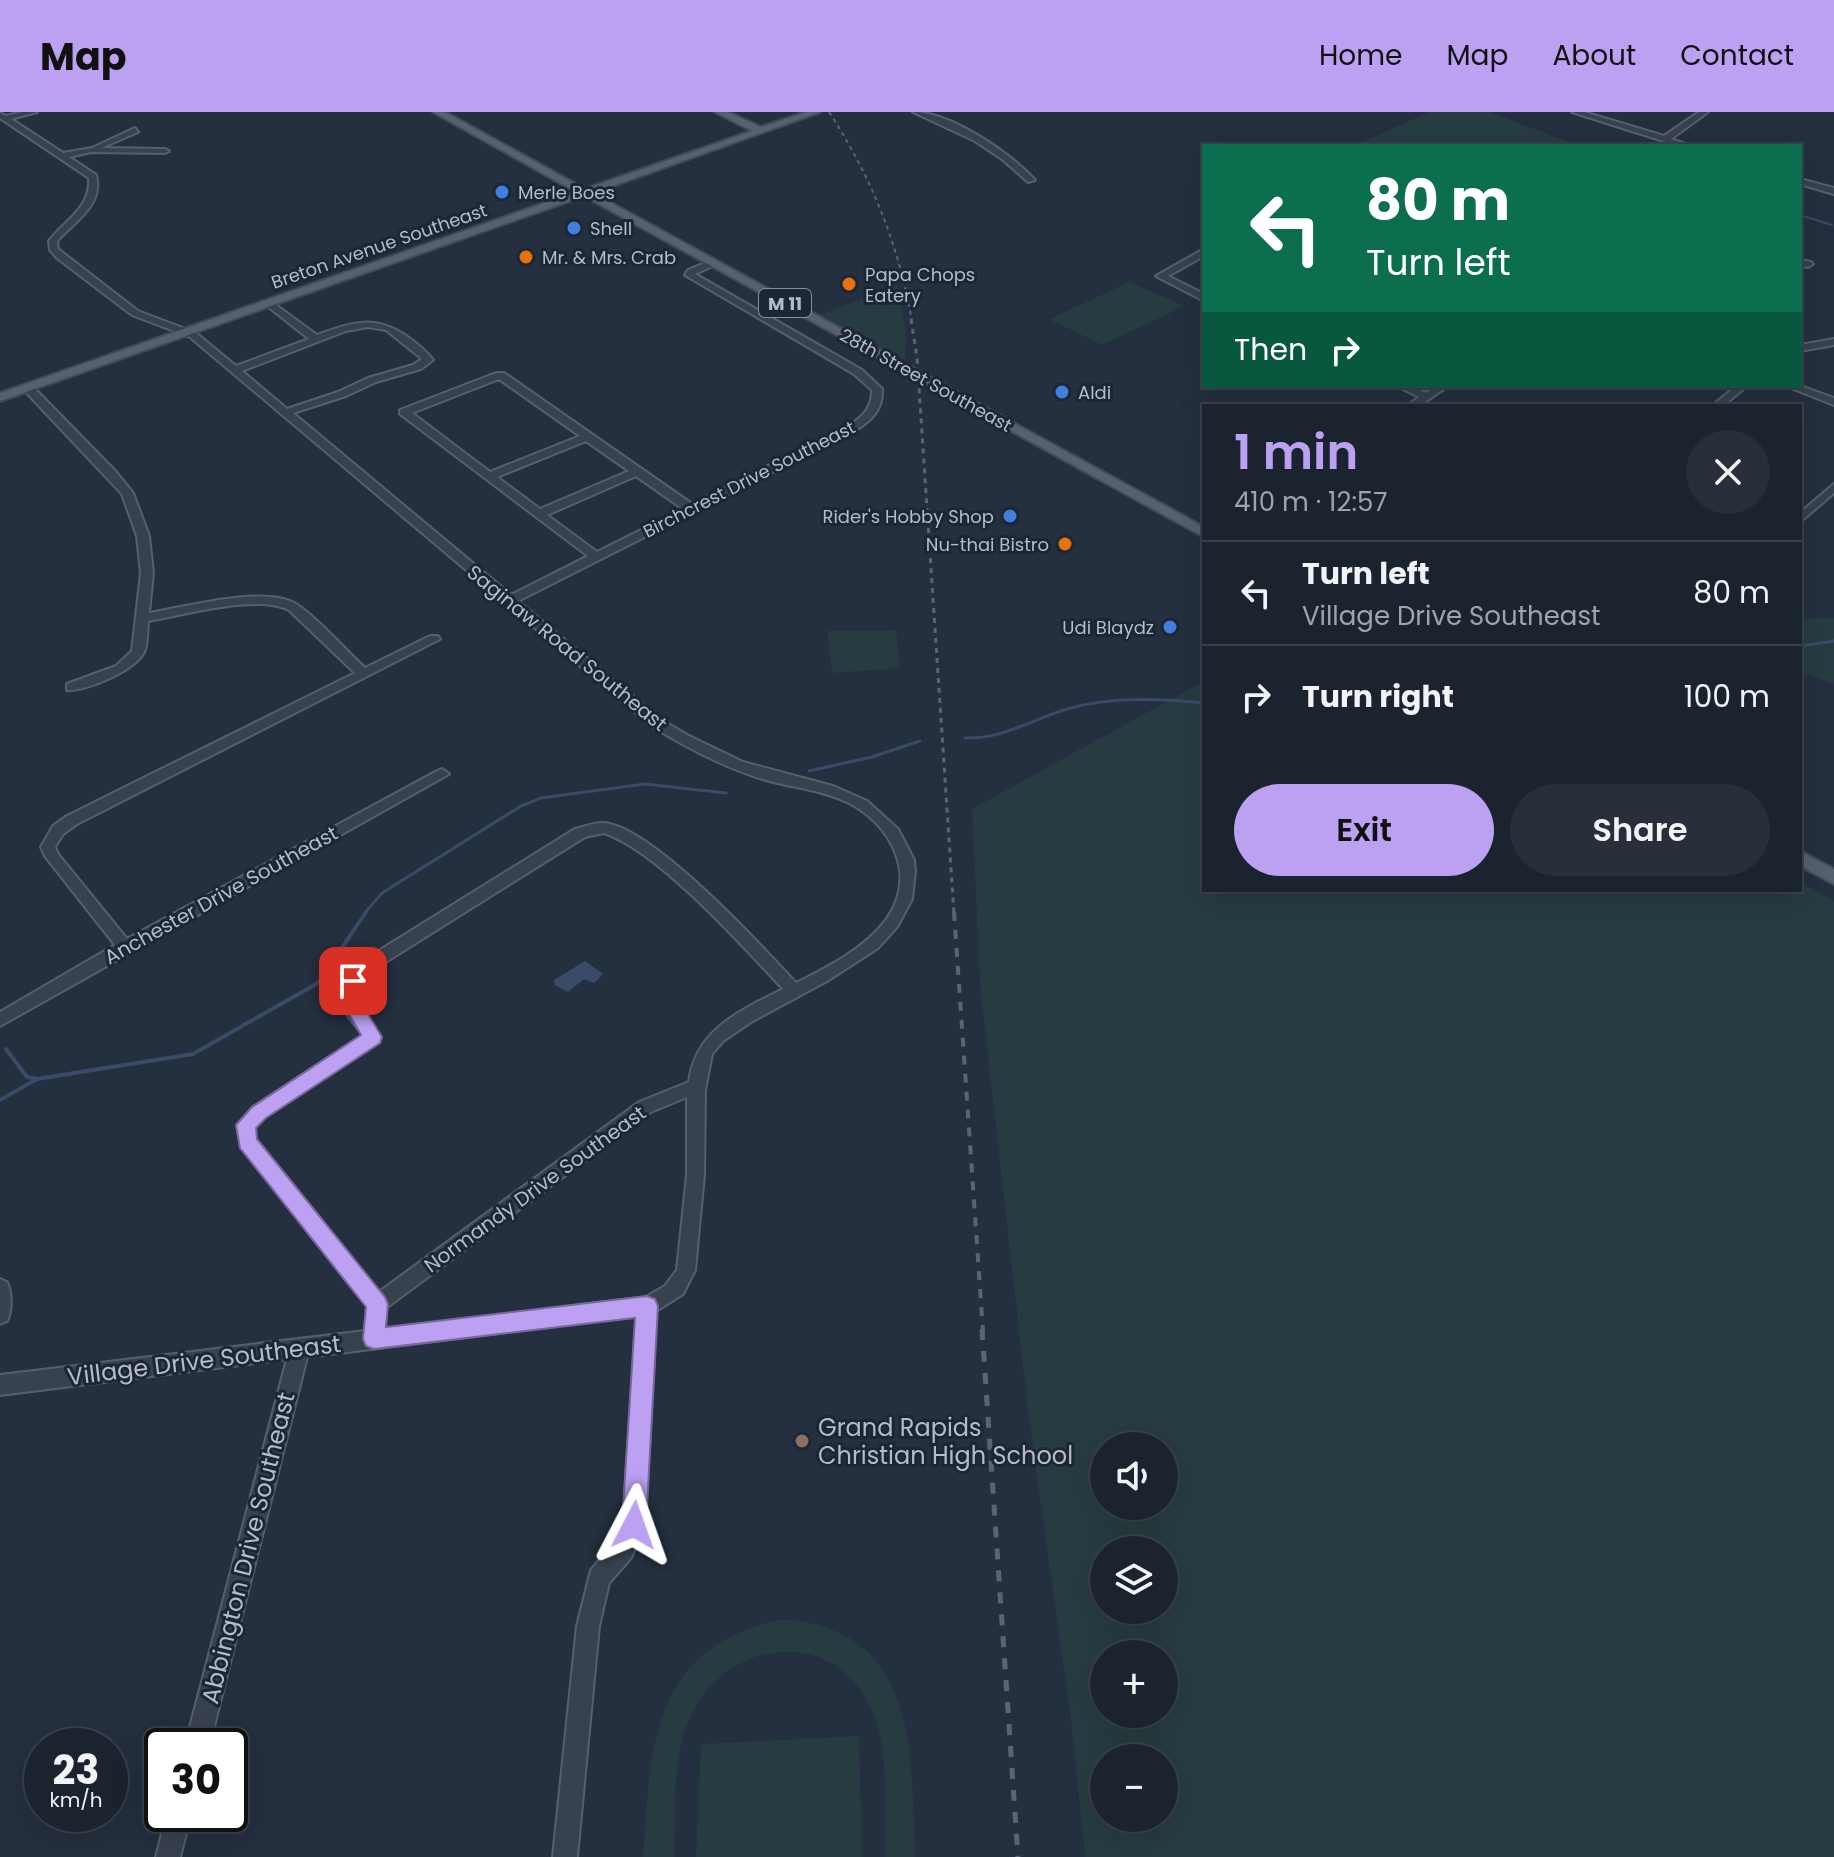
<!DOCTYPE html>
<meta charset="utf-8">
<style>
:root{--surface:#1b232f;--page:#282f3b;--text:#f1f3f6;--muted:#a0a4aa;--line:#39404b;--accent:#bca0f2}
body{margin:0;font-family:Poppins,sans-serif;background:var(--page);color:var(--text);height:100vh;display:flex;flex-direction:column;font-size:30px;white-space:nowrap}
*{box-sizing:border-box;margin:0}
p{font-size:26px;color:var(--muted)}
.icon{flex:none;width:44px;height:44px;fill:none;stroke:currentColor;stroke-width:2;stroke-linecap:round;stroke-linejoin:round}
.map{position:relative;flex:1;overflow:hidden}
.drawer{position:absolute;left:1202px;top:292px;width:600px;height:488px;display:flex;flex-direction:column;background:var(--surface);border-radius:0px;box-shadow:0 8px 32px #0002,0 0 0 2px var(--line)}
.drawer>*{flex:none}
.top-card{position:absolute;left:1202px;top:32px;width:600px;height:244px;border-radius:0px;box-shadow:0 8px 32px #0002,0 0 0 2px var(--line);background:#0b6e4f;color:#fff;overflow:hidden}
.controls{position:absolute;left:1090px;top:1320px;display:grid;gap:16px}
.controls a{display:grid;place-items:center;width:88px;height:88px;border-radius:50%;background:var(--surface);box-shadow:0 8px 32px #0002,0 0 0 2px var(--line);font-size:40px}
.speed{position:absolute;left:24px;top:1616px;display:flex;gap:16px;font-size:40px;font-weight:700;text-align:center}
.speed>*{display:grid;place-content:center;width:104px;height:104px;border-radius:50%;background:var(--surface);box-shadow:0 8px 32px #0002,0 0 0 2px var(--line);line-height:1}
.speed small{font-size:20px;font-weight:400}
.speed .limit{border:4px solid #111;border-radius:12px;background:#fff;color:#111}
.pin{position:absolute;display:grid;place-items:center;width:68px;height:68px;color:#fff;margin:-34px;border-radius:16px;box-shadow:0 4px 12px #0006}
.me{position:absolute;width:88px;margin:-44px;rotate:4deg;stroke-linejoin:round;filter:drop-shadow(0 0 6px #0008)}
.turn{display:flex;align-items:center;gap:28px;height:168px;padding:0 32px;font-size:36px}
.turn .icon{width:104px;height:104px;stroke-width:2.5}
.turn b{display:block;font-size:56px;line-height:68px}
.then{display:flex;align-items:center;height:76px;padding:0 32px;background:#0003;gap:16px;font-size:30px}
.round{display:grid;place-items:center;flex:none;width:84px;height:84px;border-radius:42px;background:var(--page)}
.summary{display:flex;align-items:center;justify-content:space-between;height:136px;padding:0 32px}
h1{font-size:48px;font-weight:600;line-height:60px;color:var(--accent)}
.primary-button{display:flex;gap:16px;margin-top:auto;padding:16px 32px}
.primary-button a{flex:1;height:92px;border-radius:48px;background:var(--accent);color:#111;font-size:32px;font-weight:600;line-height:92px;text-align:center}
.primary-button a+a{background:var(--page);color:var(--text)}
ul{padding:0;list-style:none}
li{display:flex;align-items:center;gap:24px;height:104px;padding:0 32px;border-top:2px solid var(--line)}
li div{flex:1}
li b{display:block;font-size:30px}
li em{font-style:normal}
header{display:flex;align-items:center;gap:48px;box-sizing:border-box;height:112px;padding:0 40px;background:var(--accent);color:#111}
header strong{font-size:38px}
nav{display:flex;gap:44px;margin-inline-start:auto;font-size:28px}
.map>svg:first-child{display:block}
.green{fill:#263c40;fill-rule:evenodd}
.water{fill:#394b68}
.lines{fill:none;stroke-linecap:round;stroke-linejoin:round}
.stream-far2{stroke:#394b68;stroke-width:2}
.stream-far1{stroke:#394b68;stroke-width:3}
.stream{stroke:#394b68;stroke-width:4}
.minor-casing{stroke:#565f6c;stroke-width:4}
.major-casing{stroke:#414a58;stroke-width:4}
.minor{fill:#38414e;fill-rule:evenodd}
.major{fill:#56606e;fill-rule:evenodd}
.rail-far3{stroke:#5a6475;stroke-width:2;stroke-dasharray:4 4;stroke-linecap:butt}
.rail-far2{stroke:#5a6475;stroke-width:3;stroke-dasharray:5 5;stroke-linecap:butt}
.rail-far1{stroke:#5a6475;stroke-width:4;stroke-dasharray:9 9;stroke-linecap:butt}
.rail{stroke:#5a6475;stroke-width:5;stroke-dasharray:11 11;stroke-linecap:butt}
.route{fill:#bca0f2;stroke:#7a689d;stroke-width:2}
.shop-dot{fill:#3f7fe0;stroke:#1d2634;stroke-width:3}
.food-dot{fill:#e8710a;stroke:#1d2634;stroke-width:3}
.education-dot{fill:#8d6e63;stroke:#1d2634;stroke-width:3}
.labels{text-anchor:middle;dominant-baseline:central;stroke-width:6;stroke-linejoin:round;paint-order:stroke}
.far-poi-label{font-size:18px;fill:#b4bcc9;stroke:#1d2634;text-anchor:start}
.far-street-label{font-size:18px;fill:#b4bcc9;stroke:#1d2634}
.shield{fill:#1d2634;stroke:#878f9c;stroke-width:2}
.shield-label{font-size:18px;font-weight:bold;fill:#b4bcc9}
.street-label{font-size:20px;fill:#b4bcc9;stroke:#1d2634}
.near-street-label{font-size:24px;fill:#b4bcc9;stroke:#1d2634}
.near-poi-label{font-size:24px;fill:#b4bcc9;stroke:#1d2634;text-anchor:start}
</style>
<header>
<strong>Map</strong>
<nav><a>Home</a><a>Map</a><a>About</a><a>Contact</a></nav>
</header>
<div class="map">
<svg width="1834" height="1745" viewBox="0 0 1834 1745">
<rect width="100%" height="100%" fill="#242f3f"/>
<path class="green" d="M1429,0H1490L1579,34H1353Z
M1130,170L1184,194L1102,233L1049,207Z
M897,173L906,219L905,250L820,203Z
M1800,506H1834V573L1810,563L1800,565Z
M896,518L900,556L832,561L827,519Z
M1204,569V778H1800V770L1834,789V1745H1085L1071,1609L1028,1299L980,873L972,697ZM1164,1334V1394H1104V1334ZM1164,1438V1498H1104V1438ZM1164,1542V1602H1104V1542ZM1104,1646H1164V1706H1104Z
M784,1507C920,1519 911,1640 915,1745H885C884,1704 889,1644 875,1606C844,1519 739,1520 695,1596C670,1639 676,1697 674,1745H643C651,1632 650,1535 784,1507Z
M859,1624L862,1745H696L701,1632Z"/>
<path class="water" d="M585,849L603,862L594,871L584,867L568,880L555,873L554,868Z"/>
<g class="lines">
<path class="stream-far2" d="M1800,103L1832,113"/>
<path class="stream-far1" d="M1800,534L1834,529
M965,626C1004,627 1030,608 1067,597C1111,584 1158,587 1204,591
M809,659L872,645L920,629
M364,802L382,781L521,694L541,686L645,672L726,681"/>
<path class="stream" d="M6,937L27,965L37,967
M0,988L37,967L193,942L318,871L366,800"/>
<defs>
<path id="minor" d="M22,0H37L11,7L63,41L92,36L135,16L138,20L101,36L165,37L169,39L165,41L91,40L69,45L96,63C104,93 75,109 57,129L58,137L138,199L196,221L236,254L309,227L266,193L264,191L269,188L317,223C353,210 376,202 409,226C419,233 426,239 433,248L421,257L376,270L346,284L293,301L511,483L588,444L400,302V298L496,261H504L692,392L848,314C863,305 872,296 872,278L854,262L685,163L688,158L712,148L717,151L715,153L695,162L862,258L882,277C883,297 872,308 856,318L518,489L660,607L687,623L743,650L833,674L867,689L898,717L914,748L915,759L912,787L897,815L878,836L827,869L751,910L723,929L712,942L705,978L704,1063L695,1158L683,1182L656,1199L645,1413L631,1446L609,1471L599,1514L577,1745H553L577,1514L591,1458L615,1430L623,1412L637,1204L307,1245L209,1634H185L287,1247L0,1283V1263L365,1219L367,1194L241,1035L237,1013L253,995L363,923L348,904L340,884L347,865L364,848L575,717C584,715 595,710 605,711C654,717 760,832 796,871C828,855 864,837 886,808C918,764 892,713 849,691C823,678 794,676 766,668C725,656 687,636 650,613L190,225L132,203L57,146L50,138L49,129C65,108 91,96 89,66L0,6V1L6,4ZM368,215L386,218L422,247L413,253L368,266L338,280L287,297L242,259L346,219ZM499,267L580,324L490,360L412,301ZM586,329L629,359L540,397L497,365ZM636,364L683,397L597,440L547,403ZM604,721C658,739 742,833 783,877C741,898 695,918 689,970L639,990L379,1180L256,1028L255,1015L265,1005L379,930L381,925L361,896L356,884L360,872L376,856L585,725ZM687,985V1063L677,1158L665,1174L646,1185L385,1217L386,1196L651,1000Z
M913,0C951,0 1010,41 1035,68L1028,70L1002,47L975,29Z
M1572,0H1584L1664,24L1699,0H1708L1671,27L1691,34H1679Z
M1800,67L1834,76V82L1800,72Z
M1204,137V144L1168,164L1204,182V189L1156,164Z
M1800,148L1811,150L1813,152L1808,155L1800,154Z
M1834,227V233L1800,239V233Z
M23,273H31L116,360L133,381L149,424L153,461L149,501C184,495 266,473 296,492C318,506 345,538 365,556L430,524H438L440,527L77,712L63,722L55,735L58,742L127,827L437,659L442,657L449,662L0,914V900L115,833L45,744L41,735L53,714L67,704L355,561L289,498C256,482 185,503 148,509C147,518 148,532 144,540C136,558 85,580 67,578V572L116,554L132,539L141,461L137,424L122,382L23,277Z
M1397,274H1411L1426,281L1436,274H1448L1419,294H1407L1419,285Z
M1736,274H1747L1723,294H1712Z
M1786,274H1800L1834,286V293Z
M1834,372V381L1800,410V401Z
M0,1167L7,1170C12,1181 12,1199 7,1209L0,1212Z
M167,1702H191L180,1745H156Z"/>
<path id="major" d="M433,0H445L585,77L752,19L715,0H728L761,15L806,0H820L593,81L1204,415V425L584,84L0,289V281L576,80Z
M1800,739L1834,757V772L1800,754Z"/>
</defs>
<use href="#minor" class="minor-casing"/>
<use href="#major" class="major-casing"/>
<use href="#minor" class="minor"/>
<use href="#major" class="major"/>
<path class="rail-far3" d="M829,0C872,66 898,131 912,209"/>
<path class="rail-far2" d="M911,207L917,246L954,802"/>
<path class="rail-far1" d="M954,800L983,1219"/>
<path class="rail" d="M982,1217L1018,1745"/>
</g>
<path class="route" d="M353,862L362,869L357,884L382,925L380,931L266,1006L256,1016L257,1027L385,1185L388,1192L386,1215L647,1184L655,1187L658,1194L646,1413L642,1422L634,1425L625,1422L622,1413L635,1206L374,1237L366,1234L363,1227L366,1195L240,1036L236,1013L252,995L361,923L339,884L347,864Z"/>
<g class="shop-dot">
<circle cx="502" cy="80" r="8"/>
<circle cx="574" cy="116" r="8"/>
<circle cx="1062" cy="280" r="8"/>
<circle cx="1010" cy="404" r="8"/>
<circle cx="1170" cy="515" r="8"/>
</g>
<g class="food-dot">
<circle cx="526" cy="145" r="8"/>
<circle cx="849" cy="172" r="8"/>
<circle cx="1065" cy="432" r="8"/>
</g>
<circle class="education-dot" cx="802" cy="1329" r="8"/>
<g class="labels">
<g class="far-poi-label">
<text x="518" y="80">Merle Boes</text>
<text x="590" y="116">Shell</text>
<text x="542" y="145">Mr. &amp; Mrs. Crab</text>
<text x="865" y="162">Papa Chops<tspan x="865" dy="21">Eatery</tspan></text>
<text x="1078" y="280">Aldi</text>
<text x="994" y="404" text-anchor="end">Rider's Hobby Shop</text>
<text x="1049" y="432" text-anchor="end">Nu-thai Bistro</text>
<text x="1154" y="515" text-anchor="end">Udi Blaydz</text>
</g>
<g class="far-street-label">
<text transform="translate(379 134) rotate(-19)">Breton Avenue Southeast</text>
<text transform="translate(926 268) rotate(29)">28th Street Southeast</text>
<text transform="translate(749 367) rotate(-27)">Birchcrest Drive Southeast</text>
</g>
<rect class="shield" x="759" y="177" width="52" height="28" rx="6"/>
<g class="shield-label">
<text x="785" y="191">M 11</text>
</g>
<g class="street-label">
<text transform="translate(567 536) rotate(39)">Saginaw Road Southeast</text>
<text transform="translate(221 783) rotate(-29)">Anchester Drive Southeast</text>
<text transform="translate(535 1077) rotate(-36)">Normandy Drive Southeast</text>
</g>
<g class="near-street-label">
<text transform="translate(204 1248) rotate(-7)">Village Drive Southeast</text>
<text transform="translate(248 1436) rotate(-76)">Abbington Drive Southeast</text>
</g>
<g class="near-poi-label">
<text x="818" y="1315">Grand Rapids<tspan x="818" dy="28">Christian High School</tspan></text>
</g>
</g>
</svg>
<div class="controls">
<a><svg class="icon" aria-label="sound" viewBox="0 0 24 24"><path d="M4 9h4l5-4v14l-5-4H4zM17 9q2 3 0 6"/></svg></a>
<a><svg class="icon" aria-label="layers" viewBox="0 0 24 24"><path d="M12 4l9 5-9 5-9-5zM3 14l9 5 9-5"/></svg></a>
<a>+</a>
<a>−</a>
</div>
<div class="speed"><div>23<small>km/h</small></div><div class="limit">30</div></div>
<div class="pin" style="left:353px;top:869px;background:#d93025"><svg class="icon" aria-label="arrive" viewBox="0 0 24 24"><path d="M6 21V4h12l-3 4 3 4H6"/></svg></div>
<svg class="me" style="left:634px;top:1413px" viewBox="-20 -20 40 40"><path d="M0-17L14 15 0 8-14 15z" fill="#bca0f2" stroke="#fff" stroke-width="4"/></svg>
<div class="top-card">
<div class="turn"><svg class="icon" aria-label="left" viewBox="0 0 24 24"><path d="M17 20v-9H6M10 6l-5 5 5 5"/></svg><div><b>80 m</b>Turn left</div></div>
<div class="then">Then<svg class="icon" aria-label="right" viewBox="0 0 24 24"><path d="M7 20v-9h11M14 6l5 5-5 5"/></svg></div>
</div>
<section class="drawer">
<div class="summary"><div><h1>1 min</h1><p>410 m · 12:57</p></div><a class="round"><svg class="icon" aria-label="close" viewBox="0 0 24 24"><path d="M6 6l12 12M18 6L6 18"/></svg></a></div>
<ul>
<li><svg class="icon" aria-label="left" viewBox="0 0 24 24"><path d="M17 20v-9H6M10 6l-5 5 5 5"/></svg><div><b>Turn left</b><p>Village Drive Southeast</p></div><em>80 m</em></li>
<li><svg class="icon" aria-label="right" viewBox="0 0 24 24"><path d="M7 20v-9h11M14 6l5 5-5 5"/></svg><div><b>Turn right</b></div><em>100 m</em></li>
</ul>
<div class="primary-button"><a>Exit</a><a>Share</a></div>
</section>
</div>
